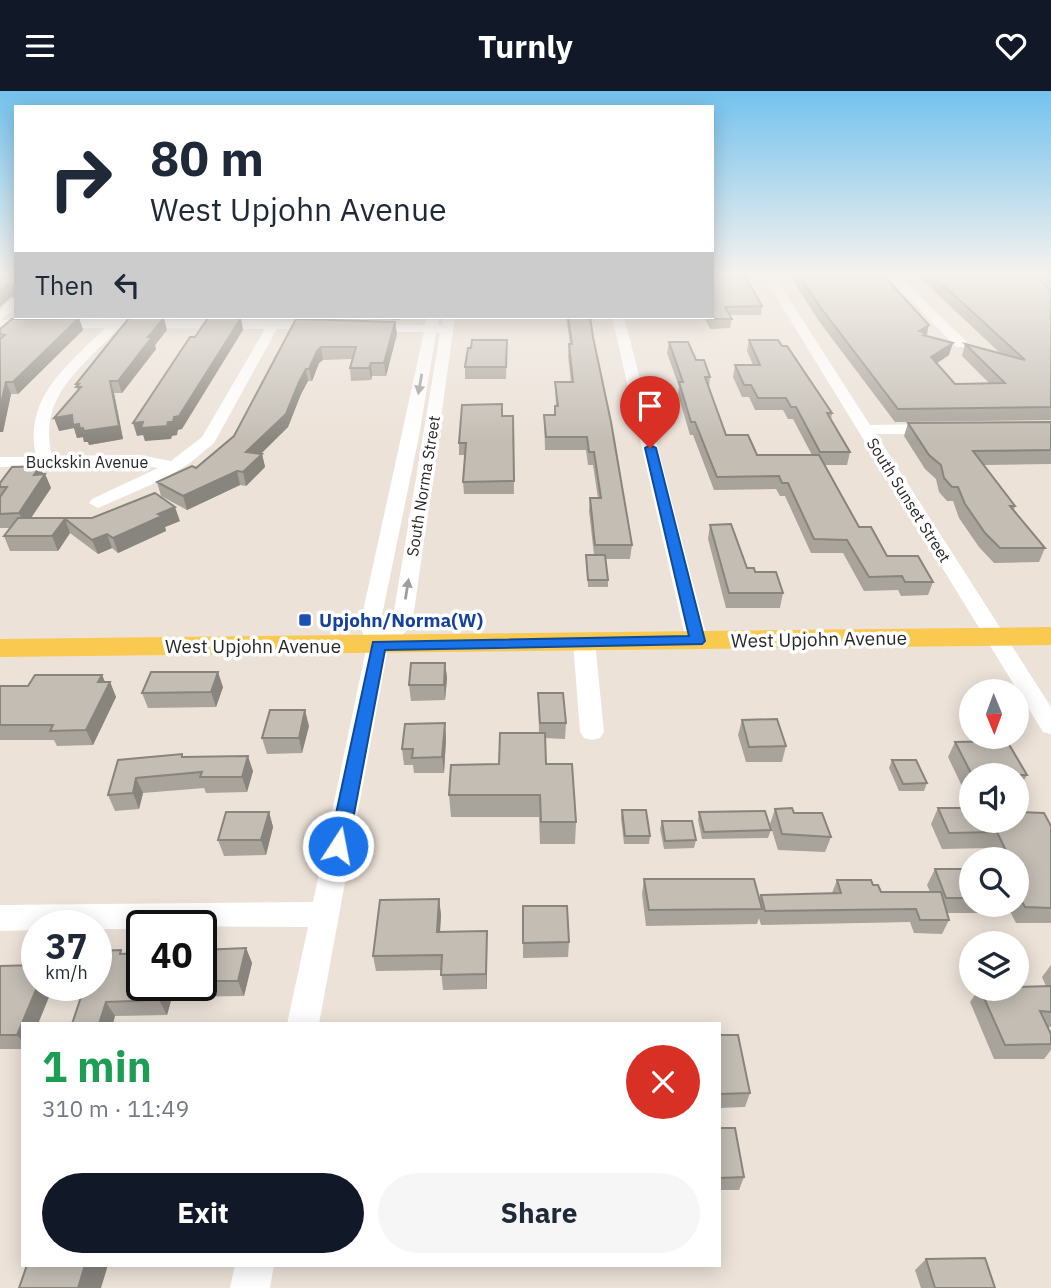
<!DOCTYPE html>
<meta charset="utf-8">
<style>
:root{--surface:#fff;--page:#f6f6f7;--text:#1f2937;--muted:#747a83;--accent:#111827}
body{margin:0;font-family:"IBM Plex Sans",sans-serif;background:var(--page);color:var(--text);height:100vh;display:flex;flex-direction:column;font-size:26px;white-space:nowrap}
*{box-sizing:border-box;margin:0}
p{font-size:23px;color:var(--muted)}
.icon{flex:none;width:38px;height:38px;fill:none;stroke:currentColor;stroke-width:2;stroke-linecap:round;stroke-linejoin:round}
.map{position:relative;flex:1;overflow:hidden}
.panel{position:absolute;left:21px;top:931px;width:700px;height:245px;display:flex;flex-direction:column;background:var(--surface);border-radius:0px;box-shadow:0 4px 18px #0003}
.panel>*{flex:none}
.guide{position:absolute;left:14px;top:14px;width:700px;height:214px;border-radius:0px;box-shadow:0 4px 18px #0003;background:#fff;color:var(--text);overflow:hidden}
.needle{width:46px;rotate:179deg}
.controls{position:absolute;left:959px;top:588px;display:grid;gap:14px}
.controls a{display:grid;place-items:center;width:70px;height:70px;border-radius:50%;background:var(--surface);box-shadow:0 4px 18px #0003;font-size:35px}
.speed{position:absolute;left:21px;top:819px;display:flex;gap:14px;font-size:35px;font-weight:700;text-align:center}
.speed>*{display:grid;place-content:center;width:91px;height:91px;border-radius:50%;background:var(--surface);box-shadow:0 4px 18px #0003;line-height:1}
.speed small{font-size:18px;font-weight:400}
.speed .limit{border:4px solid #111;border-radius:10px;background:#fff;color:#111}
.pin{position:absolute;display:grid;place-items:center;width:60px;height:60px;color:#fff;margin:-72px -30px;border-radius:50% 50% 50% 0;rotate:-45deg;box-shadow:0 0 7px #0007}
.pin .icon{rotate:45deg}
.me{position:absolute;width:77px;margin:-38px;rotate:11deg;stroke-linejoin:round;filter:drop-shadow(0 0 5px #0008)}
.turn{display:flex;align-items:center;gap:24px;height:147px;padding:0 21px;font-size:32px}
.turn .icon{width:91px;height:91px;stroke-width:2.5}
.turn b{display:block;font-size:49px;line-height:60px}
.then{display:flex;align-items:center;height:66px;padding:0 21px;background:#0003;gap:14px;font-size:26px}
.round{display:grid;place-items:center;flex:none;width:74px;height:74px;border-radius:37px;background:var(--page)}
.headline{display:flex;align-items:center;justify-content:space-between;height:119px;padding:0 21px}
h1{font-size:42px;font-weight:700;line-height:52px;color:#1e9e55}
.primary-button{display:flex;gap:14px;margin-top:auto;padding:14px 21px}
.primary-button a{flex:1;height:80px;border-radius:42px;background:var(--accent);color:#fff;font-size:28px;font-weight:700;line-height:80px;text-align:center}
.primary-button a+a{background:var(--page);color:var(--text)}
header{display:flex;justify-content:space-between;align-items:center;height:91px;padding:0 21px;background:var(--accent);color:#fff;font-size:32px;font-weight:700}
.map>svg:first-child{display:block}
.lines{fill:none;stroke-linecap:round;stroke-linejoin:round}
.minor{fill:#fff;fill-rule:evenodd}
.major{fill:#f9c950;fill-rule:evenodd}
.wall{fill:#a8a39b}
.shaded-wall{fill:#88847e}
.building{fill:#c3bdb4;stroke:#88847e;stroke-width:2}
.oneway{fill:#9e9e9e}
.route{fill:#1a73e8;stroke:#114b97;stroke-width:2}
.transit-dot{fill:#1a4fb4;stroke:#fff;stroke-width:2.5}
.labels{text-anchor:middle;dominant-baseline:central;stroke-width:7;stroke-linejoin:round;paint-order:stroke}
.far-street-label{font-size:16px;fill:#282828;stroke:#fff}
.transit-label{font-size:19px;font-weight:bold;fill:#164399;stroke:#fff;text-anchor:start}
.street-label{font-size:19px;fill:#282828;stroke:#fff}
</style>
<header><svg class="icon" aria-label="menu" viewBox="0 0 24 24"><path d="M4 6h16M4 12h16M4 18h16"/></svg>Turnly<svg class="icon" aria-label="heart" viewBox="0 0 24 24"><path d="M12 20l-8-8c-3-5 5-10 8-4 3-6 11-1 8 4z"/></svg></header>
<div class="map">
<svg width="1051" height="1197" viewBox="0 0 1051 1197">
<rect width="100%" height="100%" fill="#ece2d8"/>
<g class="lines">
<path class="minor" d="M762,183H773L870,334L936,333L944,338L936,343H876L1051,616V643L1043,641Z
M886,183H897L966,250V256H956Z
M12,208H16V217L0,229V219Z
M427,226H439L438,234H442L443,226H455L412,535L388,557L319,933H287L308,836L142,835V838H96V835H37V839L0,840V814L313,811L367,554L360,534L424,241H366L360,237L366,233L425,234ZM436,242H440L392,532L383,540L380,534L419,345Z
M612,226H624L708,550L705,555H689L686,550Z
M117,228L325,230L331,234L325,238H277L214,352L190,372L162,389L98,417L89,412L92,408L158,377L139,374L0,376V366H36C23,306 67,275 105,237H0V229ZM119,237L265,238L202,346L171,370L139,364L52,365C37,305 82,276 119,237Z
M584,544L592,546L595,551L604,641L600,647L592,649L584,647L580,641L573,551L576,546Z
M235,1174H274L270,1197H230Z"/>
<path class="major" d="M1051,536V554L0,566V548Z"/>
</g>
<path class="wall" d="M0,183H16V212L13,206L12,205L0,216Z
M712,183L762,215L761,224H730L732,228L730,237L710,238L704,226H712Z
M789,183H882L926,245L949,264L937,272L955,293L989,292L962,265L965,253L1000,262L916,183H1032L1051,198V329L895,331L818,229Z
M1035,183H1051V196Z
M305,226H401L400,229Z
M566,226H590L593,246L632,454L630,468H605L608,489V496H588L586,464H594L589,420L590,407H598L593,374H588L586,359H545L544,324H555V315H556L555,291H571L568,265L569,253H570Z
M79,227L83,239L18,303H11L3,341H0V238Z
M296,228L395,231L397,243L386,285H372L371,289L351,290L350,277L352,268L323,269L319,272L312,290H308L301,303L288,336L261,363H262L265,376L246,395L240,394L187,419L161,405L157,391L196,377L234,345Z
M167,239L155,254L156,258L122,302H114L123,348L89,354L88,351H84L83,346L77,347L74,337L59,340L78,300L76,293Z
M507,249L506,288H465V276L471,257Z
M749,249L782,255L832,322L831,329L850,361L847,374H825L859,436L887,465L933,491L928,504L901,505L898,499L864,500L843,462H811L785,405H780L776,398L714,399L693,344H690L678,303L679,296L667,262L669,251L696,269L710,286L709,297L726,344L757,364H812L793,328H788L783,319H755L749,306H742L733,286L735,274H753L747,260Z
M502,325H513L514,403H464L463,391L465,364H459V352Z
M1051,331V373L984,374L1015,415L1014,419L1045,457L1039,471L994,472L979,456L959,427L953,410H947L939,401L936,388L925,378L904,345L908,332Z
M43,383H45L51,397L31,427L180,430L165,436L166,440L118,462L112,457L98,463L70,442L58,460H10L4,445L10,437H0V392Z
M710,434L747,477L755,481L783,502L780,517H726L708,448Z
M445,572L447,587L445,609L411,610L409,594Z
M102,584L105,591H110L116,606L93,654L57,655L54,649H0V595H28Z
M223,596L216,616L148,617L142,602Z
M538,602L566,632L565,648L545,647L546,673L576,731L575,753H540L539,726H451L449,704L499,673L539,642Z
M742,629L786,655L782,671H746L738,644Z
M445,632L446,648L444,682H414L413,674H404L402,658Z
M309,635L302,662L267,663L262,647Z
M955,651L1027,684L1018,700H1017V684H971V714L948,666Z
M182,663L183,666L253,680L247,701L206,702L204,697L143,702L139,718L115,720L108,704L118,669Z
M892,669L927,692L924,700H899L889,677Z
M938,717L1019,721L1051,735V832H1016L1011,822H947L949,829L942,843L914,842L910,831L761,834L759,827L757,833L646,835L642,803L644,788L759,808L761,804L832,802L837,789L873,794L881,801H930L927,794L935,778H971V814H1017V768H994L989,757L942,758L931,733Z
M775,718L794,722L831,746L825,761L778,759L770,733Z
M622,719L650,745L649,753H624L621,727Z
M269,721L273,736L266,764L224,765L218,749Z
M699,721L771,739L768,747L702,748L698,729Z
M662,730L696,749L694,757L664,758L660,738Z
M439,808L441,824L440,841L487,840V898L443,899L441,879L376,880L373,865Z
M523,815L569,851L568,866L523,867Z
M246,857L252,872L244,905L172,906L167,924L115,925L72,933L123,863L142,894H201V859Z
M1051,874V936H1047L1051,943V959L1044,968H994L970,911L979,898H1017L1046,895L1042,886Z
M0,875L23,933V958H0Z
M719,944L750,1002L745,1016L719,1017Z
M719,1037L744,1086L739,1099H719Z
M926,1168L995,1197H921L915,1179Z"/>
<path class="shaded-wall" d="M7,193L12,205L0,216V199Z
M79,227L83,239L18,303L13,291Z
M164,227L167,239L155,254L156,258L122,302L118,290L148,246Z
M241,227L243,239L182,338L178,339L177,344L172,345L171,348L145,350L143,344L137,345L133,332L143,331H168L174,326Z
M395,231L397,243L386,285L384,272Z
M929,234L926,246H925L919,240Z
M953,252L949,264L928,278L931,266Z
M321,256L323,269L319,272L312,290L309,278L317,260Z
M371,272L372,285L371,289L369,277Z
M306,278L308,290L301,303L288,336L249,374L246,361L299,291Z
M110,290L114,302L123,348L89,354L88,351H84L83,346L77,347L74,337L59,340L54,327Z
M6,291L11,303L3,341H0V317Z
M262,363L265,376L246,395L243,381Z
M40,375L44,385L45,383L51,397L25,436L19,422L34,384Z
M237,380L240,394L187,419L183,405Z
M175,416L180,430L165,436L166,440L118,462L113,447L158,423Z
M65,428L70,442L58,460L52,445Z
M107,443L112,457L98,463L92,449Z
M445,572L447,587L445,609L444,594Z
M218,581L223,596L216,616L211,601Z
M102,584L107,596L110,591L116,606L93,654L86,639L98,591Z
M305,619L309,635L302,662L299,647Z
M445,632L446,648L444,682L442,666Z
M248,665L253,680L247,701L242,686Z
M136,687L143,702L139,718L133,702Z
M269,721L273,736L266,764L261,749Z
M439,808L441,824L439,856L437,841Z
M487,840V898L486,883Z
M246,857L252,872L244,905L238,890Z
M38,894H54L38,933H23V951L17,944Z
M163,894H166L172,906L167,924L159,909Z
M106,911L115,925L113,933H99Z
M85,1174H108L101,1197H78Z"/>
<path class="building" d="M0,183H16V205H13V194L7,193L0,199Z
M712,183H744L762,215L725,216L732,228H711L710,226H712Z
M798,183H882L929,234L919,240L926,242L923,244L953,252L931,266L955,293L1005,292L965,253L1025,269L931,183H1032L1051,198V316L898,318L821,217Z
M568,226H590L593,246L611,331L632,454H595L590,407H601L594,361H589L587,346H546L544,324H555V315H558L555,291H573L569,253H572Z
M79,227L13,291H6L0,317V248L5,244L0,243V238L12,228Z
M129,227H164L148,246H152L118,290H110L119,335L84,340L83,337L80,338L79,333L73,334L72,324L54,327L81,296H76L79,293H76Z
M208,227H241L179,325L174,326L173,331H168L167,335L141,337L143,331L133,332L190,246H195Z
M296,228L395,231L384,272H371L369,277H350L356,256H321L317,260L309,278H306L299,291L286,323L246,361L262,363L243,381L237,380L183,405L157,391L192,375L196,377L234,345Z
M472,249H507L506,276H465L468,257H471Z
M749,249H778L782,255H787L832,322H827L850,361H820L796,316H791L786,307H758L751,294H744L735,274H760Z
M669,251H688L696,269H704L710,286H705L726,344H748L757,364H819L859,436H871L887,465H918L933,491H905L902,485L869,486L847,449L814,448L788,392H782L779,385L717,386L695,331H691L679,291H683Z
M502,313V325H513L514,390L463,391L466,352H459L462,314Z
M1051,331V359L973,360L1015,415H1010L1045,457H1000L985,442L965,413L958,396H952L944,387L941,374L929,364L908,332Z
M40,375L34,384L45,383L19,422L0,423V406L7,396H0V392L12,376Z
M155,402L175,416L158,423L162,425L113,447L107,443L92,449L65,428L52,445H4L18,427H92Z
M731,433L747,477H754L755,481H776L783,502H729L710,434Z
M586,464H605L608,489H588Z
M411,572H445L444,594H409Z
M151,581H218L211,601L142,602Z
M35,584H102L98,591H110L86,639L50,640L53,634H0V595H28Z
M538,602H563L566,632H540Z
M270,619H305L299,647H262Z
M777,628L786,655L749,656L742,629Z
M445,632L442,666L412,667L413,658H402L405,633Z
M500,642H545L546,673H572L576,731H541L540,704H449L451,674L499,673Z
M1007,650L1027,684H972L955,651Z
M182,663V666L248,665L242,686H200L202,681L136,687L133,702L108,704L118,669Z
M892,669H916L927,692L903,693Z
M792,717L794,722H822L831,746L782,743L775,718Z
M938,717H971V730H1017V718L1019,721L1044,722L1051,735V817L1025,816L1020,807H1017V768H1010L997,741L949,742Z
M622,719H646L650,745H625Z
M765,720L771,739L704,741L699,721Z
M226,721H269L261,749H218Z
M662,730H692L696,749L665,750Z
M935,778H971V807H946Z
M644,788H754L762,818L649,819Z
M837,789H871L873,794H878L881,801H941L949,829H920L916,818L765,820L761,804L841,802Z
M439,808L437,841L487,840L486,883L441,884L442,864L373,865L380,809Z
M523,815H567L569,851L523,852Z
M246,857L238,890H201V859Z
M121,859L120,863L142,862V894H163L159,909L106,911L99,933H72L85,894H96V860Z
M37,874V894H38L17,944H0V875Z
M1051,895V921L1040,920L1051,943V953L1005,954L980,898H1017V896Z
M719,944H738L750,1002L719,1003Z
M719,1037H735L744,1086L719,1087Z
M985,1167L995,1197H935L926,1168Z
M27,1174H85L78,1197H19Z"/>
<defs><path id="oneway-solid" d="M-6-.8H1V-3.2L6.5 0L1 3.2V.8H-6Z" transform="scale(1.75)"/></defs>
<g class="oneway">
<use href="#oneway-solid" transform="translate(420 293) rotate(100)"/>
<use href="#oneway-solid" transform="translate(407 498) rotate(-81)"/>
</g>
<linearGradient id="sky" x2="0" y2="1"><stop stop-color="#73c2ee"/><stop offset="0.52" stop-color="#f6f2ed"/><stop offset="1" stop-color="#f6f2ed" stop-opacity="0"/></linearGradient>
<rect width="1051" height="351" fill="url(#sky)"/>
<path class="route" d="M650,354L656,357L705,550L702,553L385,559L348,755L345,760L338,762L332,760L329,755L373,551L689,545L645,357Z"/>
<rect class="transit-dot" x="298" y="522" width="14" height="14" rx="3.5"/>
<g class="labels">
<g class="far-street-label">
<text x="87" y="371">Buckskin Avenue</text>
<text transform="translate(423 395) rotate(-81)">South Norma Street</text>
<text transform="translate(909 409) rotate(58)">South Sunset Street</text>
</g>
<g class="transit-label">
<text x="319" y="529">Upjohn/Norma(W)</text>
</g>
<g class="street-label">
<text transform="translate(819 548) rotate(-1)">West Upjohn Avenue</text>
<text x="253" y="555">West Upjohn Avenue</text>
</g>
</g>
</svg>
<div class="controls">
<a><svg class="needle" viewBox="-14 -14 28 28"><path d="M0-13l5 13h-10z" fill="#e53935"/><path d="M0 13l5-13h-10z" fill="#747a83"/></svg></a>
<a><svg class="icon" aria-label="sound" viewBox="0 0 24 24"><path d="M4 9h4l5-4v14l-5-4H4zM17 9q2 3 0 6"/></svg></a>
<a><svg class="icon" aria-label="search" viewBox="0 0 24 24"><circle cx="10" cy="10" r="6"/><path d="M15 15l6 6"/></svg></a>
<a><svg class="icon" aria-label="layers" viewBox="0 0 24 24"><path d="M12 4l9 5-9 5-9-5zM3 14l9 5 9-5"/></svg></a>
</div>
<div class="speed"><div>37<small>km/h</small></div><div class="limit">40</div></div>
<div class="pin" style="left:650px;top:357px;background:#d93025"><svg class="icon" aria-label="arrive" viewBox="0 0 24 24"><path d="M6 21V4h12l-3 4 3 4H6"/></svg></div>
<svg class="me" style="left:338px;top:755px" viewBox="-20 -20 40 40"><circle r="17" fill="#1a73e8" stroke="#fff" stroke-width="3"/><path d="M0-11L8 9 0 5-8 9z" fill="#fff"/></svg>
<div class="guide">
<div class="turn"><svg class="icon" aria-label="right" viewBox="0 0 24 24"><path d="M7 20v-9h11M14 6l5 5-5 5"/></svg><div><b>80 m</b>West Upjohn Avenue</div></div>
<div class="then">Then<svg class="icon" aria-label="left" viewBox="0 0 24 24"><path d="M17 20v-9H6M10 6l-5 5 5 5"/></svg></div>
</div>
<section class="panel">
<div class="headline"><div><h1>1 min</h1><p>310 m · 11:49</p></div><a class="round" style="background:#d93025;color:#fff"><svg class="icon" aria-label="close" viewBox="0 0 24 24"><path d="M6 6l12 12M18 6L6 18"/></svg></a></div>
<div class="primary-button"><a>Exit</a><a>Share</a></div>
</section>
</div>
